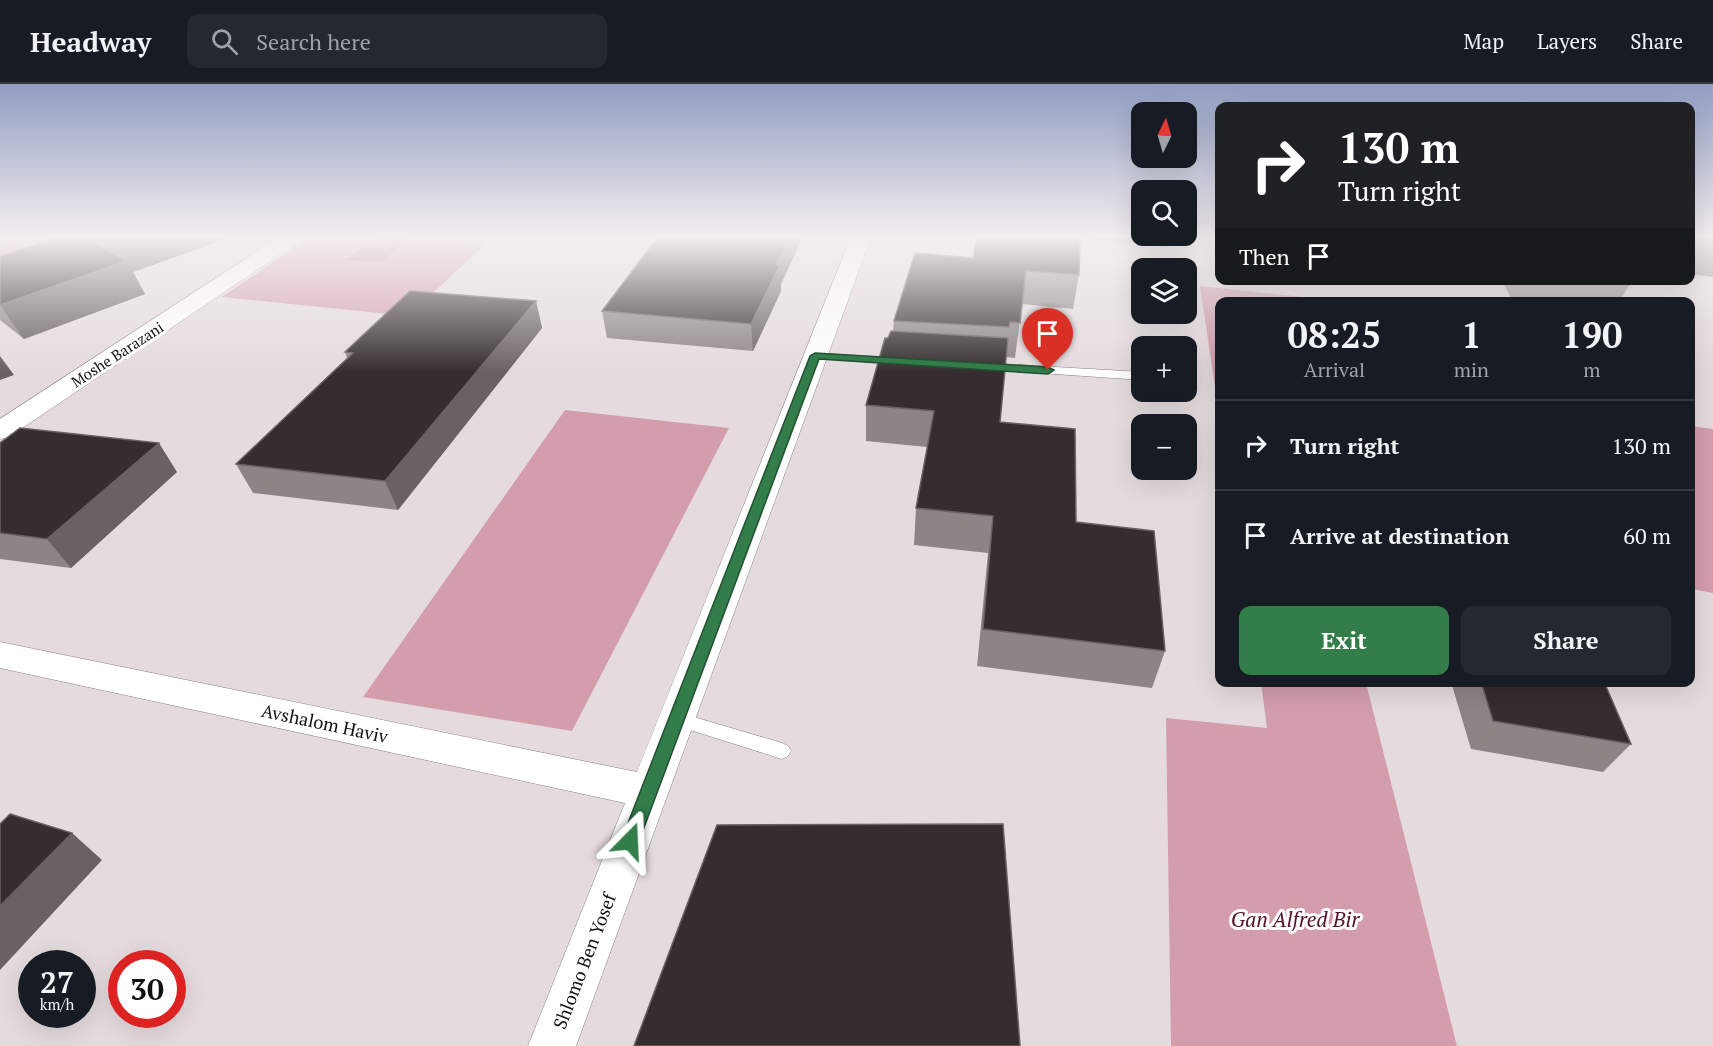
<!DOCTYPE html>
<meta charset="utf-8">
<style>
:root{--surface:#171b24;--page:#242831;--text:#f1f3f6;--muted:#9ea1a6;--line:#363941;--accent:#337d4b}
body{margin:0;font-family:"PT Serif",serif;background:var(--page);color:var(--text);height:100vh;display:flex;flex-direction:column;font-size:22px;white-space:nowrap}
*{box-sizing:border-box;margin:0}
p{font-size:20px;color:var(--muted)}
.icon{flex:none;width:33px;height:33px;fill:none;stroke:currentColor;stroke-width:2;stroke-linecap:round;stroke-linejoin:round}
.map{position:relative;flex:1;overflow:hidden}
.drawer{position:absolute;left:1215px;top:213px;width:480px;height:390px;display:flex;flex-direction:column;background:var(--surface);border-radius:12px;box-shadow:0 6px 24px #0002}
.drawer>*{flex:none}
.hud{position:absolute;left:1215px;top:18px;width:480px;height:183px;border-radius:12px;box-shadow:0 6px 24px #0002;background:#202124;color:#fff;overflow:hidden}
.needle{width:39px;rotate:5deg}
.fabs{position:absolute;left:1131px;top:18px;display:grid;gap:12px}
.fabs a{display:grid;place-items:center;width:66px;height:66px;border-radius:12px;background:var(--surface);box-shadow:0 6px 24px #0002;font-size:30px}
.speed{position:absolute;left:18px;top:866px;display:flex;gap:12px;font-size:30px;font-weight:700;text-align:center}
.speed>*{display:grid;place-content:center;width:78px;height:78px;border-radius:50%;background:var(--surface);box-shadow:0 6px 24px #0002;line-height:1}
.speed small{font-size:15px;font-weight:400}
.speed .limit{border:9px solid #d22;background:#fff;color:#111}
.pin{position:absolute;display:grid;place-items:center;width:51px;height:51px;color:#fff;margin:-62px -26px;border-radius:50% 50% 50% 0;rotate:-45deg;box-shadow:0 0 6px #0007}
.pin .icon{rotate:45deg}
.me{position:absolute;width:66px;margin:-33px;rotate:21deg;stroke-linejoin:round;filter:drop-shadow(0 0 4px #0008)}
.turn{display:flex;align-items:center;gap:21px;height:126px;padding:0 24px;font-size:27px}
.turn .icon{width:78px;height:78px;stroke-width:2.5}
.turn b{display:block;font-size:42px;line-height:51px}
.then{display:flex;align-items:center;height:57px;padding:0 24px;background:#0003;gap:12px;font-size:22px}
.eta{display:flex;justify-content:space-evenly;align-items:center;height:102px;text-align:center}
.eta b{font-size:36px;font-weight:800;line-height:42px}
.cta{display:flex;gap:12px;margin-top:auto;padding:12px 24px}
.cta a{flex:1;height:69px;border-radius:12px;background:var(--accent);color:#fff;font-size:24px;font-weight:800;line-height:69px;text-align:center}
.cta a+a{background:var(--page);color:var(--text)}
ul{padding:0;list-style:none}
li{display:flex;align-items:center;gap:18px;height:90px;padding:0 24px;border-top:2px solid var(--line)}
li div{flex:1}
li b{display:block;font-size:22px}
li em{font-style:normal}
header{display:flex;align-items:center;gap:36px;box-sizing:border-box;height:84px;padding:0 30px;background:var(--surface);border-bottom:2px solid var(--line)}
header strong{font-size:28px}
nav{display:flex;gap:33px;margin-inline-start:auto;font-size:21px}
.search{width:420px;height:54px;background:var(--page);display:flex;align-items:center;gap:15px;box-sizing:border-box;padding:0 21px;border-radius:12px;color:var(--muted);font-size:22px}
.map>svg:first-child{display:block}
.green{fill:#d39dac}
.water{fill:#b17b89}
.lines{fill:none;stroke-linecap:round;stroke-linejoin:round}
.lane-casing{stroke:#8a8183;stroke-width:1}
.street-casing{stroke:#8a8183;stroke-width:1}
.lane{fill:#fff;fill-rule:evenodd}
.street{fill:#fff;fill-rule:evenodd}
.wall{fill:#8d8486}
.shaded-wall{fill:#6a6164}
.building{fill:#352d2f;stroke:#6a6164;stroke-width:1.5}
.route{fill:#337d4b;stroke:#215131;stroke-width:1.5}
.labels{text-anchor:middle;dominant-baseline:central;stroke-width:6;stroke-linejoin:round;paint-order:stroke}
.far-street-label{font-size:15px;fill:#141112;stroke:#fff}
.street-label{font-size:18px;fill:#141112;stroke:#fff}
.near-park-label{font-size:21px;font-style:italic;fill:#53102b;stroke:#fff}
</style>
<header>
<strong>Headway</strong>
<div class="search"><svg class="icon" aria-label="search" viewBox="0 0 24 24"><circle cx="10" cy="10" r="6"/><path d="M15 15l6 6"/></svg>Search here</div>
<nav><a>Map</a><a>Layers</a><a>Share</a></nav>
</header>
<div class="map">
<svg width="1713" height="962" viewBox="0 0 1713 962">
<rect width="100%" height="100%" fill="#e5dbde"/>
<path class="green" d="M0,153H95L0,204Z
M310,153H493L408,232L222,213Z
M1200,202L1340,217L1220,218L1219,329Z
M565,326L729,344L572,647L363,613Z
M1690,342L1713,345V509L1691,505Z
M1261,599H1366L1457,962H1171L1166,634L1267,644Z"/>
<path class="water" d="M374,153H410L382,178L347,176Z"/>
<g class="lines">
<defs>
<path id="lane" d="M815,269L899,274L905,277L899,280L811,274L809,272Z
M986,279L1142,288V296L982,285V281Z
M677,628L782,659L788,662L791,667L788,672L782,675L671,640L668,635L671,630Z"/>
<path id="street" d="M279,153H303L300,157L9,353L0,355V335Z
M851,153H871L576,962H528L625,719L0,584V558L637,688Z"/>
</defs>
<use href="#lane" class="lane-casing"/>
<use href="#street" class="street-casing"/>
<use href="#lane" class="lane"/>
<use href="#street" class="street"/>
</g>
<path class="wall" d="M61,153H227L228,154L133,188L145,210L24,255L0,236V172Z
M658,153H803L781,200V207L753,267L607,254L602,227Z
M977,153H1170L1168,163L1080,154L1079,191L1073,225L1022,220L1015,274L1006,273L1000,338L1076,438L1165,567L1152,604L977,582L988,469L914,461L916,424L927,363L866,357V321L888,254L893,247L894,237L973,174Z
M1690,153H1713V193L1690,190Z
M1502,196H1626L1629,201L1619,218H1523L1512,216Z
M536,217L542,244L398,426L253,409L236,380L347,274L345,268Z
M0,359L177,388L71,484L0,475Z
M1451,598H1604L1631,660L1603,688L1471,665Z"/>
<path class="shaded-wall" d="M124,153H227L228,154L133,188L145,210L24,255L0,221L117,181L104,159Z
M789,153H803L781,200V207L753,267L751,240L776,181Z
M536,217L542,244L398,426L385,397Z
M0,272L14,291L0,296Z
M159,359L177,388L71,484L47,455Z
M72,749L102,776L0,886V822Z"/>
<path class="building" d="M61,153H87L126,177L0,221V172Z
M94,153H124L104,159Z
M658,153H789L776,181H780L751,240L602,227Z
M977,153H1080L1079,191L1026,187L1020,239L1010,238L1009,243L894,237L915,169L973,174Z
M1699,153H1713V158L1701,156Z
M1586,196H1626L1629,201Z
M410,207L536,217L385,397L236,380L353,269L345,268Z
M891,247L1008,254L1000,338L1075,345L1076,438L1154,447L1165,567L983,545L993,432L916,424L934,327L866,321L885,254H888Z
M20,344L159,359L47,455L0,449V359Z
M1481,598H1604L1631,660L1493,637Z
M10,730L72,749L0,822V740Z
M1003,740L1020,962H634L717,741Z"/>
<linearGradient id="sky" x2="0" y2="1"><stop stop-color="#929dc2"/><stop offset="0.53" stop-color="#f3eff0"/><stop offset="1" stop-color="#f3eff0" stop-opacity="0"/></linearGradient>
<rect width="1713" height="288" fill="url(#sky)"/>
<path class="route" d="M815,269L1048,283L1054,286L1048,290L819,275L639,757L637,763L630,765L624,763L621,757L810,272Z"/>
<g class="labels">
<g class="far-street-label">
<text transform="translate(117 270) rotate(-33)">Moshe Barazani</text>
</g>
<g class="street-label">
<text transform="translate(325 639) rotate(12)">Avshalom Haviv</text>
<text transform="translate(584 877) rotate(-69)">Shlomo Ben Yosef</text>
</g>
<g class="near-park-label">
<text x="1295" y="835">Gan Alfred Bir</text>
</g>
</g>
</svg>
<div class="fabs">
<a><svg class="needle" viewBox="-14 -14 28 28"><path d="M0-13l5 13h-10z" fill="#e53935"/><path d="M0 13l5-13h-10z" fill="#9ea1a6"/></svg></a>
<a><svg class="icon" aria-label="search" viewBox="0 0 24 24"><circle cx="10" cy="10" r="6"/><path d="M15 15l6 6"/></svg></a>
<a><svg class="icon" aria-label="layers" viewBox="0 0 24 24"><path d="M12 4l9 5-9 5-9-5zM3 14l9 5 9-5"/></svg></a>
<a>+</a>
<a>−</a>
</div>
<div class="speed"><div>27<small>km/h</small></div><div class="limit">30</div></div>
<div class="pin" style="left:1048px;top:286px;background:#d93025"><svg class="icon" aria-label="arrive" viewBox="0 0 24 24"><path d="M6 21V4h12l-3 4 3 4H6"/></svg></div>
<svg class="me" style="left:630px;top:757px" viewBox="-20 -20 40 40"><path d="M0-17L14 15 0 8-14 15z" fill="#337d4b" stroke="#fff" stroke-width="4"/></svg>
<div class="hud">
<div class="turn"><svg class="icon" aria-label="right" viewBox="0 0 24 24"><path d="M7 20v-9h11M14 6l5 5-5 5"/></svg><div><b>130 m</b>Turn right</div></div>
<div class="then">Then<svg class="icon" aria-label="arrive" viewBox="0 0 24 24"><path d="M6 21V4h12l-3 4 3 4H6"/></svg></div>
</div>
<section class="drawer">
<div class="eta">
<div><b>08:25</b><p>Arrival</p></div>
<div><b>1</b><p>min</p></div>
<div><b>190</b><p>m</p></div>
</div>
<ul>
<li><svg class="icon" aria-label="right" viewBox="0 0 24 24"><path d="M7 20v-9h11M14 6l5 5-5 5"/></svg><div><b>Turn right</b></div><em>130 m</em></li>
<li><svg class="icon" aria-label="arrive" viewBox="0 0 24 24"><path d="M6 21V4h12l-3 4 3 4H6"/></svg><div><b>Arrive at destination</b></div><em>60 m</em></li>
</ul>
<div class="cta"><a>Exit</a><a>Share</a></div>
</section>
</div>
